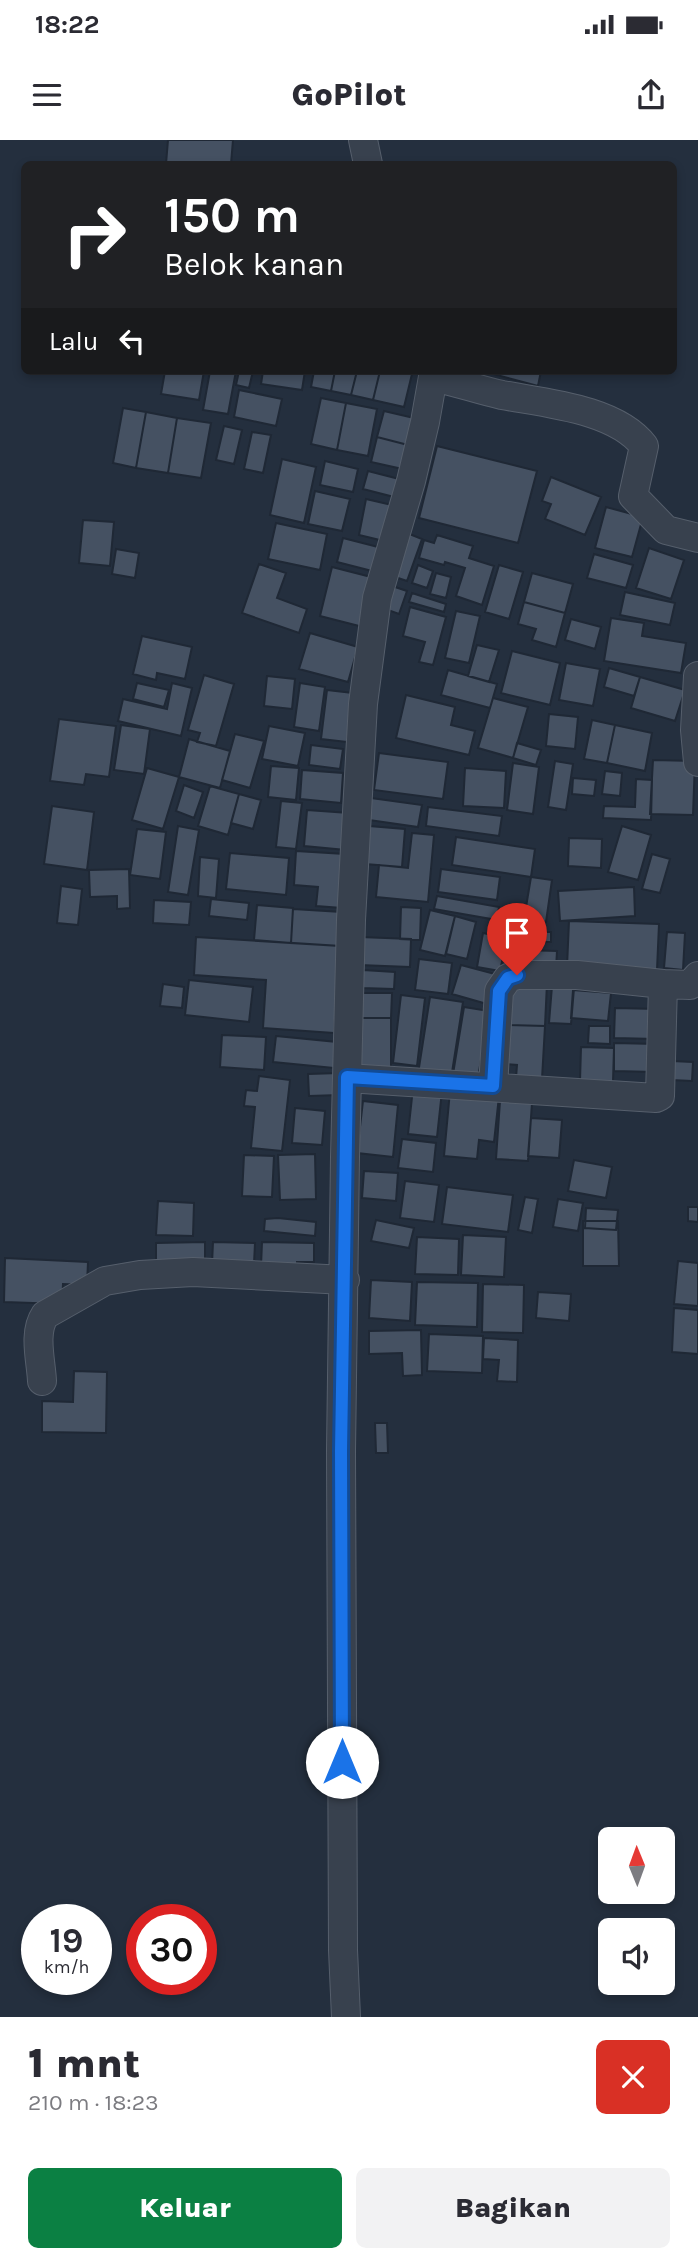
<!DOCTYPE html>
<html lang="id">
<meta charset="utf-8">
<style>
:root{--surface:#fff;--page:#f2f2f3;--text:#2b2b33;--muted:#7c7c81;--accent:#0b8043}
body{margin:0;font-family:Karla,sans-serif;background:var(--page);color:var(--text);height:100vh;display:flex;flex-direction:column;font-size:26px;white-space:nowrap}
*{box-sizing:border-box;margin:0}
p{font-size:23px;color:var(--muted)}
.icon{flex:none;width:38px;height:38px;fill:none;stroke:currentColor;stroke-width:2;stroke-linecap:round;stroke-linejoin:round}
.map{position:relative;height:1877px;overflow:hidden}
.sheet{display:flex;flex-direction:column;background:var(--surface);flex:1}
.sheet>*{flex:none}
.guide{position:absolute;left:21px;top:21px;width:656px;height:214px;border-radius:10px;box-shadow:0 4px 10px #0003;background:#202124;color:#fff;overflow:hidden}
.needle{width:46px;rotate:359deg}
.tools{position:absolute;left:598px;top:1687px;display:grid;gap:14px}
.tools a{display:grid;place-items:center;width:77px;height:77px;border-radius:10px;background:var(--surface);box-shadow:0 4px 10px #0003;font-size:35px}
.speed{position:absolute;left:21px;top:1764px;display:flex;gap:14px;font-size:35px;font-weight:700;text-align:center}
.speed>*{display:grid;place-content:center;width:91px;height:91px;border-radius:50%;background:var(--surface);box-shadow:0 4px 10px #0003;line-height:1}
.speed small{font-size:18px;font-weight:400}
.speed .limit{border:10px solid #d22;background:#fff;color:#111}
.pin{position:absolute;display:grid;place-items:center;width:60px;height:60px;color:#fff;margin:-72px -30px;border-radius:50% 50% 50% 0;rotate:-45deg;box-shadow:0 0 7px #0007}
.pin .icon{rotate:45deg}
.me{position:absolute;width:77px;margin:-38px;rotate:0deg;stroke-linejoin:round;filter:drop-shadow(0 0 5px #0008)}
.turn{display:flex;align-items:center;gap:24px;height:147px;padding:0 28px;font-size:32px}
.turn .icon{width:91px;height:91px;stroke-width:2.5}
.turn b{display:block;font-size:49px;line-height:60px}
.then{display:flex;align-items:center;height:66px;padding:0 28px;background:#0003;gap:14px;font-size:26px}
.round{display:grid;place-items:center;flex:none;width:74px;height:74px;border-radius:10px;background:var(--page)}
.head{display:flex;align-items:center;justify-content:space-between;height:119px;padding:0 28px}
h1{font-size:42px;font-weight:800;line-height:52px}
.cta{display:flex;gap:14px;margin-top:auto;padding:14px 28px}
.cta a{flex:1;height:80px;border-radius:10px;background:var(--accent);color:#fff;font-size:28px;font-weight:800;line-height:80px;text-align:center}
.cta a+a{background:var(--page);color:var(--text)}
.status{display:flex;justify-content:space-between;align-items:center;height:49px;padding:0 35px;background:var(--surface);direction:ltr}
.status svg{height:19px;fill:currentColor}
header{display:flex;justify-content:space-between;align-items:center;height:91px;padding:0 28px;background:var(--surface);font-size:32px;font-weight:800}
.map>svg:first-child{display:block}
.building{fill:#455162;stroke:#1f2835;stroke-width:2}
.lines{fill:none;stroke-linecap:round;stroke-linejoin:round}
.minor-casing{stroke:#565f6c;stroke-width:30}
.minor{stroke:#38414e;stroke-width:28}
.route-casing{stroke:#114b97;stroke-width:18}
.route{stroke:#1a73e8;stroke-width:12}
</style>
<div class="status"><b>18:22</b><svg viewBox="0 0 49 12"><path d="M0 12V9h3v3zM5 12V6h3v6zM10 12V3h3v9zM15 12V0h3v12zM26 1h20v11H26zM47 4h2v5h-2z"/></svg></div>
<header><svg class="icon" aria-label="menu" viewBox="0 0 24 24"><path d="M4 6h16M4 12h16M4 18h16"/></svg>GoPilot<svg class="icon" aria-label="share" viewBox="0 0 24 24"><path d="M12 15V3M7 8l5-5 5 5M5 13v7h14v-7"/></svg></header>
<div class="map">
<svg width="698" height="1877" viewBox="0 0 698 1877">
<rect width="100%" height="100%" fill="#242f3e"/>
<path class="building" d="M168,0H233L231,24H166Z
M165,231H204L199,260L161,254Z
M210,231H236L228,274L203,270Z
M239,231H253L249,248L236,245Z
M263,231H305L302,250L261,244Z
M314,231H335L331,251L311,247Z
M335,231H357L351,255L331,251Z
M357,231H380L373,260L351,255Z
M380,231L412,234L404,267L373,260Z
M482,231H541L538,246Z
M239,250L282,259L276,286L234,277Z
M321,258L346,263L337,310L311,304Z
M346,263L377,269L368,316L337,310Z
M123,268L146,272L136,328L113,323Z
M384,271L414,278L408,305L377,297Z
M146,272L177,278L168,333L136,328Z
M177,278L211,283L201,338L168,333Z
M224,286L242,290L234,324L216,320Z
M252,292L271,295L263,333L244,329Z
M377,297L412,306L407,330L371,322Z
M437,306L537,331L518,403L419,378Z
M282,319L316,327L304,383L270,375Z
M325,321L358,329L353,352L320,345Z
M368,331L403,340L398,358L363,349Z
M551,337L601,357L585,395L545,379L551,364L542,361Z
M315,351L350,359L342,391L308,384Z
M366,359L392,365L384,401L359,395Z
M606,367L643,377L632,417L595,408Z
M83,380L114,382L110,426L79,423Z
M276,383L327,394L320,430L268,419Z
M407,393L422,399L407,441L392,436Z
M437,395L473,406L469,418L494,426L482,465L456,456L465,428L445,422L444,425L419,418L424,400L434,403Z
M343,398L382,408L376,432L337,422Z
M649,408L684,420L671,459L636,448Z
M116,409L139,413L135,438L112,434Z
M594,414L633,425L626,448L587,438Z
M259,424L286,433L277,458L307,469L299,493L242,473Z
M418,425L433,431L427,448L412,443Z
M499,425L523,432L509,479L485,472Z
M332,427L375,438L363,487L320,476Z
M436,433L451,437L446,458L430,454Z
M532,433L573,444L565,473L524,462Z
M392,446L407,451L399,474L385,469Z
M625,452L675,463L670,485L620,475Z
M412,453L446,464L444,472L409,462Z
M524,462L565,473L556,507L532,500L536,489L518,484Z
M410,467L446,477L433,525L419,522L425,502L403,496Z
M456,471L480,476L469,523L445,518Z
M611,478L644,483L642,496L686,503L681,533L604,521Z
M571,479L601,487L595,509L565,500Z
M310,493L358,507L348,542L299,529Z
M142,496L192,507L185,539L157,533L156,540L133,534Z
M477,505L499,510L489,542L468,536Z
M512,511L560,523L550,565L501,553Z
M566,523L600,529L593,566L559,560Z
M609,528L640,537L634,556L604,547Z
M448,530L497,544L490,568L441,555Z
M204,535L234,544L216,606L197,602L200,593L188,590Z
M267,536L295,539L292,569L264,566Z
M640,537L685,550L675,581L631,568Z
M137,543L169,550L164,567L133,559Z
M172,543L192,548L181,596L118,581L123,559L167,569Z
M300,543L325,547L319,591L294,587Z
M327,550L353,553L347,602L321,599Z
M406,555L455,567L451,585L475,591L469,615L396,598Z
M493,558L528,567L513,618L478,608Z
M549,574L578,577L575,609L546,606Z
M59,579L116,586L109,637L86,634L84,645L50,641Z
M592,580L615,585L607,623L584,619Z
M121,585L150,589L144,634L114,630Z
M615,585L652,593L645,631L607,623Z
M269,586L305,593L298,626L262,619Z
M235,594L264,601L250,648L222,640Z
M189,599L230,611L220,648L179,637Z
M517,603L541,610L536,625L513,618Z
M311,605L343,609L340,629L309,625Z
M379,613L448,622L443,659L374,650Z
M653,620L695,621L693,675L650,674Z
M555,621L573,624L566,670L548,667Z
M513,623L539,627L533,674L507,670Z
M271,626L299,628L296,660L268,657Z
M147,628L179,637L163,689L132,680Z
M465,628L506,631L504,668L463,666Z
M302,630L343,633L341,663L300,659Z
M605,631L622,633L620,656L602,654Z
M573,638L596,640L594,656L572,654Z
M636,639L652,640L651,680L603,678L604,666L635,667Z
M184,645L203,652L194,678L176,671Z
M210,646L239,654L228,695L198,686Z
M239,654L261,660L253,689L231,683Z
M371,658L422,665L418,687L369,680Z
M281,661L302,663L296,709L276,707Z
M52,666L94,672L87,730L44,724Z
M428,667L502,676L499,696L426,686Z
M307,670L349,673L346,710L304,706Z
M178,686L199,690L188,755L168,752Z
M369,686L405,689L402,727L365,724Z
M622,686L651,695L638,740L608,732Z
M137,689L166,692L160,739L130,735Z
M412,693L434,695L428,762L376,757L379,725L408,728Z
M456,697L535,709L531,737L452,725Z
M569,698L602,699L601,728L568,726Z
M296,711L345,714L342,768L316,766L318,747L294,745Z
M230,713L289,718L286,755L226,749Z
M652,714L670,719L660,753L642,749Z
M200,717L219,719L216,758L198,756Z
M129,729L130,768L117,769V756L90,757L89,730Z
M441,729L500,737L497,760L438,752Z
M531,737L552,740L546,782L524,779Z
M61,746L82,749L78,785L57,783Z
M634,747L635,776L560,781L558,751Z
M437,756L499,767L497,780L434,769Z
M211,759L249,763L247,780L209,776Z
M154,760L191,762L189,785L153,783Z
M257,765L293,768L291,803L254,800Z
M401,767L421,768L420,800L400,799Z
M293,769L342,772L340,806L291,803Z
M430,770L455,776L445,816L420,810Z
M455,776L476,782L467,819L446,814Z
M569,781L659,784L657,830L567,827Z
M511,791H525V810L557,811L556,829H511Z
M528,792H551V802H529Z
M667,792L685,793L683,830L664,828Z
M483,793L507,798L500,831L477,827Z
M196,797L340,806L334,893L263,888L266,840L194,835Z
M360,797L411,799L410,827L359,825Z
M419,819L452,823L448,854L415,850Z
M461,825L495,834L487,864L452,854Z
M363,830L395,832L394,849L361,848Z
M189,840L253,847L249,882L185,875Z
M509,841L547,843L545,886L507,885Z
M163,844L184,847L182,868L160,866Z
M552,846L574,848L571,884L549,883Z
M573,850L611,853L608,881L571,878Z
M361,853H392L391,878H360Z
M401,855L425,858L417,926L393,923Z
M430,857L463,862L451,939L418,934Z
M464,867L489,871L478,938L453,934Z
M615,868L658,869L656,899L614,898Z
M360,878H391V928H360Z
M507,885L545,886L542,939L516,938L517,925L505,924Z
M589,886H610V904L588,903Z
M222,895L266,897L264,930L220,927Z
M276,896L337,902L334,928L273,922Z
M614,903L657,904L655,932L614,931Z
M581,907L614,908L613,942L580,941Z
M672,921L693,922L692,941L671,940Z
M339,933L340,955L309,956L308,934Z
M259,936L290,940L282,1011L251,1008L255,967L244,966L246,950L257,951Z
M413,948L442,951L437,997L408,994Z
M450,951L499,956L494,1002L479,1000L477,1019L444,1016Z
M363,961L398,965L393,1017L357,1013Z
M500,961L532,963L528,1021L496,1019Z
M295,968L325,971L322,1005L292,1003Z
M531,978L562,980L559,1018L528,1016Z
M402,999L436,1003L433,1032L398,1028Z
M315,1014L316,1059L280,1060L278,1015Z
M244,1015L274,1016L272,1057L242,1056Z
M574,1020L612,1027L606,1058L568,1051Z
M364,1031L398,1033L396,1061L362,1058Z
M405,1041L439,1045L434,1082L400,1078Z
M447,1047L513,1055L508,1092L442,1084Z
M525,1057L538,1059L532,1093L518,1090Z
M558,1059L583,1063L578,1091L553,1087Z
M158,1061L194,1063L193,1096L156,1095Z
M688,1067H698V1082L688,1081Z
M586,1068L618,1070L616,1090L585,1088Z
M278,1078L316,1082L315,1096L264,1091L265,1079Z
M376,1080L414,1088L409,1108L371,1101Z
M583,1081H618L619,1126H583Z
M463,1095L506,1097L504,1137L461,1135Z
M417,1097L459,1099L458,1135L415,1134Z
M205,1102V1121L156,1122V1103Z
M213,1102L255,1103L254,1124H212Z
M262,1102L314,1103V1122H297V1127L261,1126Z
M5,1118L88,1122L87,1145L63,1144L62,1164L4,1162Z
M678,1121L698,1123V1166L674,1164Z
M371,1140L412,1142L410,1181L369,1178Z
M417,1142L478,1143L477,1187L415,1185Z
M483,1144L524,1145L523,1193L482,1192Z
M538,1152L571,1154L569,1181L536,1178Z
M674,1168L698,1170V1214L672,1212Z
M421,1190L422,1235L403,1236L402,1213L369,1214V1191Z
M429,1194L483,1196L482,1233L427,1231Z
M484,1198L518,1200L517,1242L497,1241L499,1220L483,1219Z
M74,1231L107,1232L106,1293L42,1292V1261L73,1262Z
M375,1283H387L388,1313H376Z"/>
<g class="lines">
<defs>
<path id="minor" d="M363,0L368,24
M433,237C457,242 479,250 502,255C545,263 616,269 644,306L633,356L666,390L698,398
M698,536L695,590L698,622
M347,938L656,958L660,956L663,844L690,845L698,836
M493,946L499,851L508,838L517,835H577L663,844
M42,1241C41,1220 33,1193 45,1175L105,1141L140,1135L193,1132L345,1140
M346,1877L343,1810L341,1311L345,1017L351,780L363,564L377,458L411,341L425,282L434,231"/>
</defs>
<use href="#minor" class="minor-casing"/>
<use href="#minor" class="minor"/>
</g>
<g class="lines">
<defs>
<path id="route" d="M342,1622L341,1311L347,937L493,946L499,851L508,838L517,835"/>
</defs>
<use href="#route" class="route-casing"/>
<use href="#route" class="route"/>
</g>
</svg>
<div class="tools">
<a><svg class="needle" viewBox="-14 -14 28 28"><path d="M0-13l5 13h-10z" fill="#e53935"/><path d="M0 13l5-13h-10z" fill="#7c7c81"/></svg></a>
<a><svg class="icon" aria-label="sound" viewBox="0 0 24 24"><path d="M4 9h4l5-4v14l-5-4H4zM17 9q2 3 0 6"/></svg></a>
</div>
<div class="speed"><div>19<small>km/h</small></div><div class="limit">30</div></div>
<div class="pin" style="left:517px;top:835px;background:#d93025"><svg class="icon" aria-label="arrive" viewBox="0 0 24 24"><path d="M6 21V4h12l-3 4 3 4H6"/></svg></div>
<svg class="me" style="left:342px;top:1622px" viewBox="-20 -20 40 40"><circle r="19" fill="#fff"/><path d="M0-13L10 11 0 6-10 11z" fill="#1a73e8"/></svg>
<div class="guide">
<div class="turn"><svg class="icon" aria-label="right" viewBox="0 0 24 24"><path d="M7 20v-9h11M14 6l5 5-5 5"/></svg><div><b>150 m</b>Belok kanan</div></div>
<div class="then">Lalu<svg class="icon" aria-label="left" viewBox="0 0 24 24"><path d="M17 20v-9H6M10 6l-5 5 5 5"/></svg></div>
</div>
</div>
<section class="sheet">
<div class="head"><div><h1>1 mnt</h1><p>210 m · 18:23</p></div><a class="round" style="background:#d93025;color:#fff"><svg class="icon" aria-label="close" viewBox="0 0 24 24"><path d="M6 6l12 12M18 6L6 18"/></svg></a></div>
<div class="cta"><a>Keluar</a><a>Bagikan</a></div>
</section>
